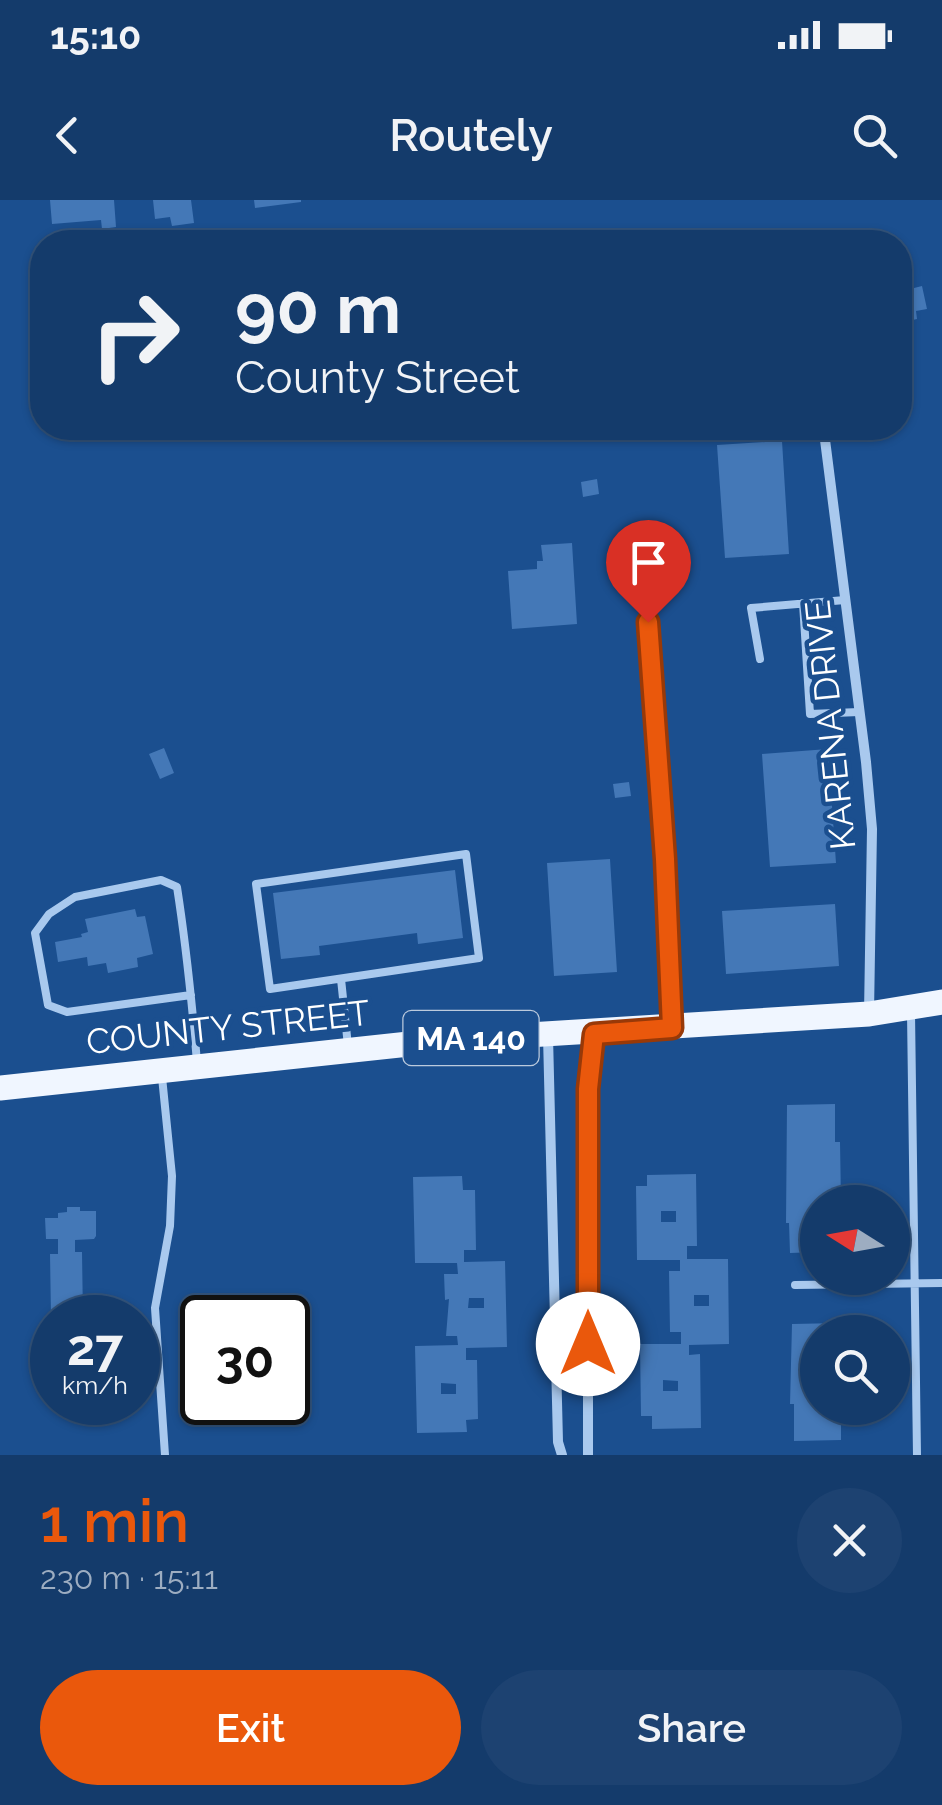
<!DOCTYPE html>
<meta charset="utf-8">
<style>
:root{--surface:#143b6b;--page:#1d4271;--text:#f1f3f6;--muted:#9dadc1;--line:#33557e;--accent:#ea580c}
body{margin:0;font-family:Raleway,sans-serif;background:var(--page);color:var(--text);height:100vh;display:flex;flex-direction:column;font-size:38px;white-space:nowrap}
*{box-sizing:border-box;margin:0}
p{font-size:32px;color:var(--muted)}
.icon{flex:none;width:55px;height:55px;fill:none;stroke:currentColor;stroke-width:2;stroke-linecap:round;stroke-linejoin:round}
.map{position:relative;height:1255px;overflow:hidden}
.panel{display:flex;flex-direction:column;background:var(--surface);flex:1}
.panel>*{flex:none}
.guide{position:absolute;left:30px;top:30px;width:882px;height:210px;border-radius:40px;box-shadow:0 2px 8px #0004,0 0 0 2px var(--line);background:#143b6b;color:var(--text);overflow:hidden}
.needle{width:65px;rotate:281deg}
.buttons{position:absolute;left:800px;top:985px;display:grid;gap:20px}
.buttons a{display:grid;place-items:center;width:110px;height:110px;border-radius:50%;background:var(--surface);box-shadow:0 2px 8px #0004,0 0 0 2px var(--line);font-size:50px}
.speed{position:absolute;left:30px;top:1095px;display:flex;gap:20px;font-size:50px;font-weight:700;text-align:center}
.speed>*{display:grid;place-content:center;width:130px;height:130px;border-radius:50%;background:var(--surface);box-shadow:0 2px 8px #0004,0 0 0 2px var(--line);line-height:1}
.speed small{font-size:25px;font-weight:400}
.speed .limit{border:5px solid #111;border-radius:15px;background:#fff;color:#111}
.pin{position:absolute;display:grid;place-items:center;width:85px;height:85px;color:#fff;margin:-102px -42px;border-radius:50% 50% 50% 0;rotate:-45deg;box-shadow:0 0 10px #0007}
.pin .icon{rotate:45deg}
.me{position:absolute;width:110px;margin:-55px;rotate:0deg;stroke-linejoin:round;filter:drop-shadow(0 0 8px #0008)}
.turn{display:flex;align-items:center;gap:35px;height:210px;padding:0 40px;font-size:45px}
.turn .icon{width:130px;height:130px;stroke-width:2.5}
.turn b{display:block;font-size:70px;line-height:85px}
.round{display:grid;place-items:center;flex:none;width:105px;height:105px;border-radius:52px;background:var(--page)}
.head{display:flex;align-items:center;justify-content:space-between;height:170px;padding:0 40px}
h1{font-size:60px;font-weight:600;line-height:75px;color:var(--accent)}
.button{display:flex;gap:20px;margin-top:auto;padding:20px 40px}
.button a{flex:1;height:115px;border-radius:60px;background:var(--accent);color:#fff;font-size:40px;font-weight:600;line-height:115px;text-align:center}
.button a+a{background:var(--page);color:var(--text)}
.status{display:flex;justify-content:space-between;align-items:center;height:70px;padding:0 50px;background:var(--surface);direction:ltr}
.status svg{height:28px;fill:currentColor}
header{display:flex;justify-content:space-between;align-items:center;height:130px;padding:0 40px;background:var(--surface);font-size:45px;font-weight:600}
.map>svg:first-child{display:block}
.building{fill:#4478b7;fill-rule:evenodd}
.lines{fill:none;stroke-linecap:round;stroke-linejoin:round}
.lane{stroke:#a9c9ee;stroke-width:8}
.street{stroke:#a9c9ee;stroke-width:10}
.primary{stroke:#f0f6ff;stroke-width:25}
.route-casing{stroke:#983908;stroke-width:25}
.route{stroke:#ea580c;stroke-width:18}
.labels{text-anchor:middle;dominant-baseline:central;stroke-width:9;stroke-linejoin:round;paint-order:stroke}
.shield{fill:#1b4f8f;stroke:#bbcadd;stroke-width:2.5}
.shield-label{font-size:32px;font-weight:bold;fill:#fff}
.street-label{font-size:35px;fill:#fff;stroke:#1b4f8f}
</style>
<div class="status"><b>15:10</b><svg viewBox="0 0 49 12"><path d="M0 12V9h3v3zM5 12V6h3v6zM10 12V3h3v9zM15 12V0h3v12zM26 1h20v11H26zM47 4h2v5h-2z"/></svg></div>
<header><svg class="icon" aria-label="back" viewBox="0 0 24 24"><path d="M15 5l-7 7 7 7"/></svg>Routely<svg class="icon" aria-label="search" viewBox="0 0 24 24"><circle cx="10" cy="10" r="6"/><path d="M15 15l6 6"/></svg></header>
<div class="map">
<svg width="942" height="1255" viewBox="0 0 942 1255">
<rect width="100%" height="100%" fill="#1b4f8f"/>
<path class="building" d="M50,0H114L116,27L102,29L101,20L52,24Z
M153,0H191L194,23L172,26L170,17L155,19Z
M254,0H301V2L255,8Z
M905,60L910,89L922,86L927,109L916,111L917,119L904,122L900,115V61Z
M782,241L789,354L725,358L717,245Z
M597,279L599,294L583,297L581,282Z
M572,343L577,424L512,429L508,371L537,369V361H543L541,345Z
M164,548L174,573L160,579L149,554Z
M828,549L836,663L770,667L762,554Z
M629,582L631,596L615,598L613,584Z
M610,659L617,772L554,776L547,663Z
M455,670L463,738L418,744L417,733L319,746L320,755L281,759L273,693Z
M835,704L839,766L726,774L722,711Z
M135,709L137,717L145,716L153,754L137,758L138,767L108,773L106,763L88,766L87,757L58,762L55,742L82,737L81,734L88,732L85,719Z
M835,904V942H840L841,1002H818V1052L790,1053L789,1023H786L787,905Z
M696,974L697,1046H687V1059H728L729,1144L689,1145V1155L700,1154L701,1228L652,1229V1216H641L640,1144H681V1132H670L669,1071H680V1060H637L636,986H647V975ZM661,1011H676V1022H661ZM694,1095H709V1106H694ZM663,1180L678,1181V1191H663Z
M462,976L463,990H475L476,1050H464V1062L505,1061L507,1147L466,1148V1160H477L478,1219L466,1220L467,1232L417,1233L415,1146L458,1145L457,1136H446L449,1099L445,1100L444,1074H458L457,1063H415L413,977ZM469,1098H484V1108H468ZM441,1183L456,1184V1194H441Z
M67,1007H80V1011H96V1036L94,1039L75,1040V1052H82L83,1118H51L50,1054H58V1039H46L45,1018H58V1013L67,1012Z
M840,1123V1132H818V1208H841V1240L794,1241V1204H790L792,1124Z"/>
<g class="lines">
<path class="lane" d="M803,403L810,514L859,512
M760,459L751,408L845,400
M466,654L479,758L270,789L256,684Z
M341,779L348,846
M191,795L67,812L48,805L35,733L49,714L75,697L161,680L177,687C186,745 192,803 197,862
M911,813L917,1255
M162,877L172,976L170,1026L155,1108L165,1255
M795,1085L942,1083"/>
<path class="street" d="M824,232L866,562L872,629L869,813
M645,393L665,659L672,827
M548,836L558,1242L562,1255
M588,1255V889L594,833"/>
<path class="primary" d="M0,888L446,840L869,814L942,802"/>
</g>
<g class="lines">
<defs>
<path id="route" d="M588,1144V889L594,834L672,828L665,659L648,422"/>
</defs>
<use href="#route" class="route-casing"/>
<use href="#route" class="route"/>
</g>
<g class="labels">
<rect class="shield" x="403.5" y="811" width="135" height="54" rx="8"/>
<g class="shield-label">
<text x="471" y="838">MA 140</text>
</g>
<g class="street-label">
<text transform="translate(830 525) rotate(-96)">KARENA DRIVE</text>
<text transform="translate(228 827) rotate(-6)">COUNTY STREET</text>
</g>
</g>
</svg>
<div class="buttons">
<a><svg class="needle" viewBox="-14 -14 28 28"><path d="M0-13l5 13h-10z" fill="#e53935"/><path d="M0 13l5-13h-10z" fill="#9dadc1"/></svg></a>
<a><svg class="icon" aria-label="search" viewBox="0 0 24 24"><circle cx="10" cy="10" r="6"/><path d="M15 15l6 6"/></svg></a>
</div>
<div class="speed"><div>27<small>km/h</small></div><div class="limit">30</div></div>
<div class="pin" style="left:648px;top:422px;background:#d93025"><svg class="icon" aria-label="arrive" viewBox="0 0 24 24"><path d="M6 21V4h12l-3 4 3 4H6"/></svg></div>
<svg class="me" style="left:588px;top:1144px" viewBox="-20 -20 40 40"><circle r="19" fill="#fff"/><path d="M0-13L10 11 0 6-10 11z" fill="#ea580c"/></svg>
<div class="guide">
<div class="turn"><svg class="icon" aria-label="right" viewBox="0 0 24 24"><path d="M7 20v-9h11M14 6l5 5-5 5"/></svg><div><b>90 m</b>County Street</div></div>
</div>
</div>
<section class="panel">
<div class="head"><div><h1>1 min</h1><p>230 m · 15:11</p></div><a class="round"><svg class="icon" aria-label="close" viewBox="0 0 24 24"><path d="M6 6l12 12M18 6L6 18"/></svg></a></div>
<div class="button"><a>Exit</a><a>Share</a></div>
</section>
